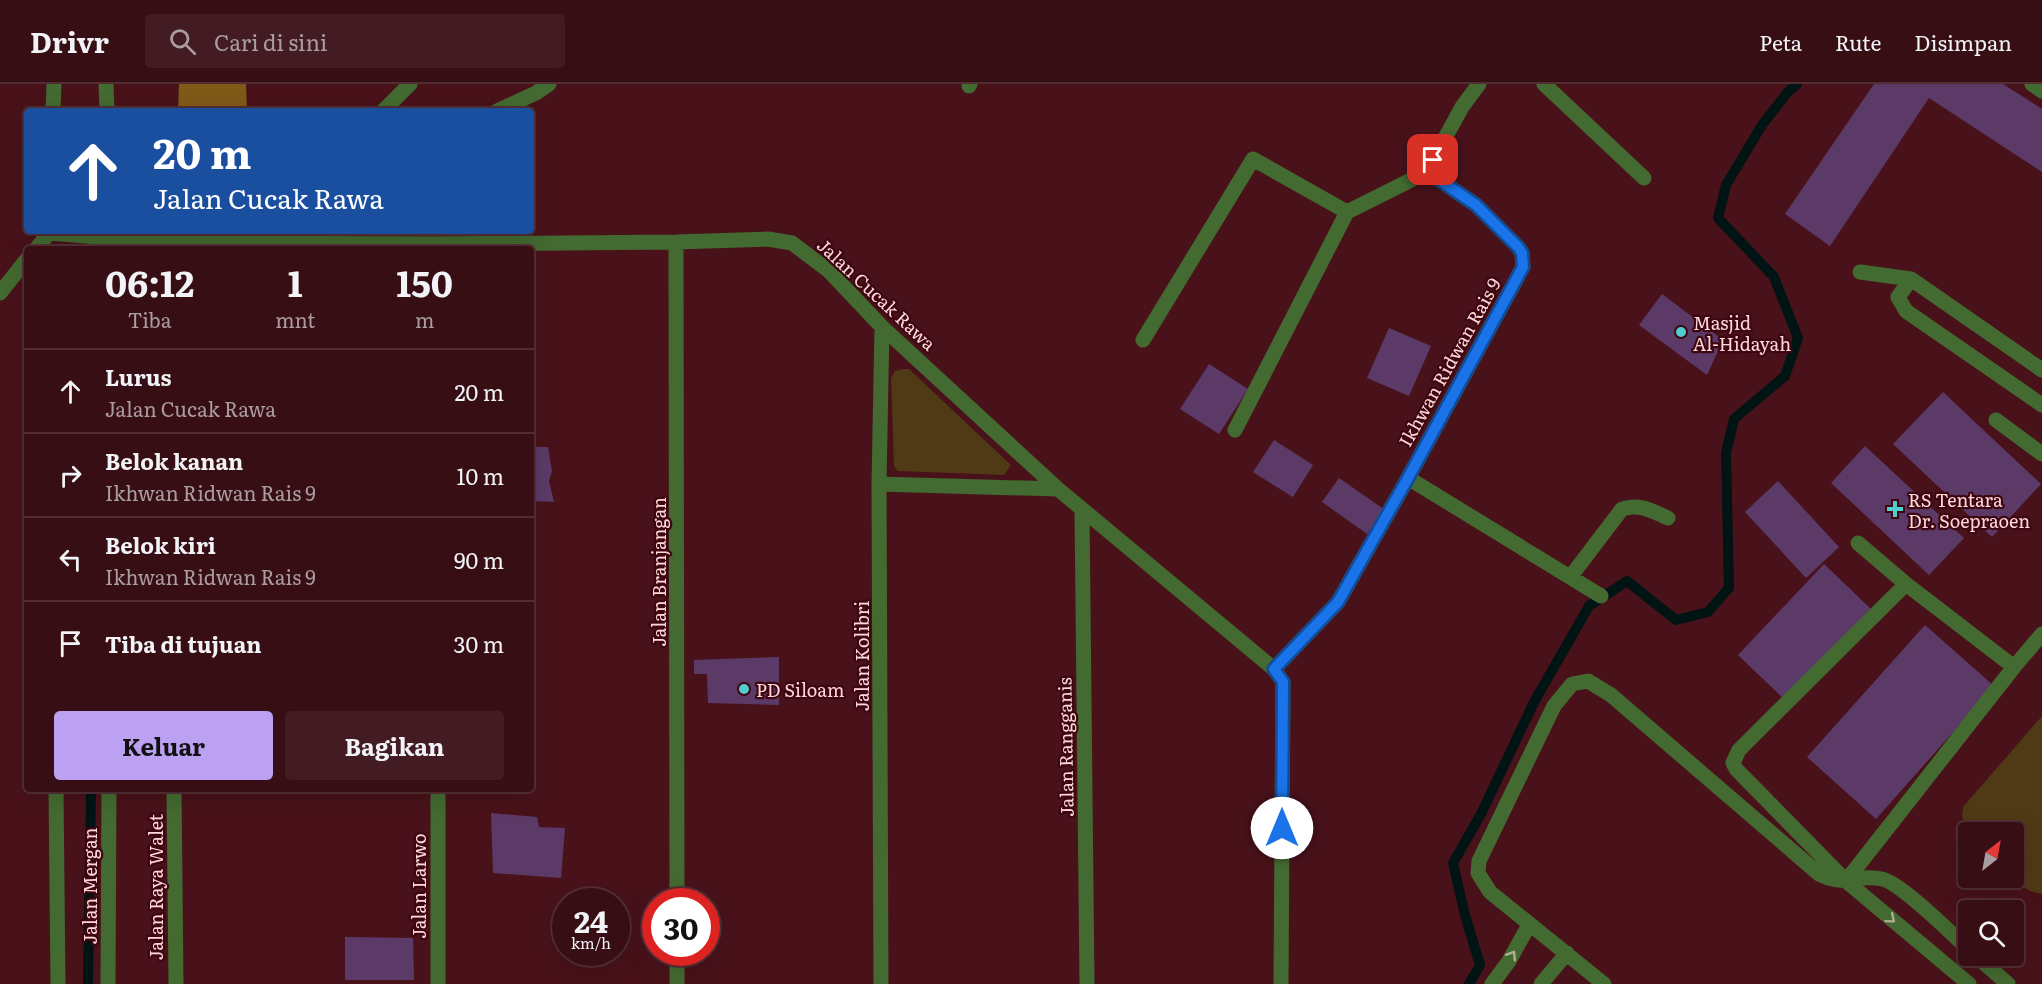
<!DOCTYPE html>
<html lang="id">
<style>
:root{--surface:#370e14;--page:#421c22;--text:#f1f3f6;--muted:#aa9ca0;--line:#512e34;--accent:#bca0f2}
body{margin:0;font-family:Literata,serif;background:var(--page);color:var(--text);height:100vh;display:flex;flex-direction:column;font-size:22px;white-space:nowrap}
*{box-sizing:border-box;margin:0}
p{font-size:20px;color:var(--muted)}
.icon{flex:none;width:33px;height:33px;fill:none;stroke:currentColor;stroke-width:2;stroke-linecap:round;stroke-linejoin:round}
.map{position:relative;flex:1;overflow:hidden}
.panel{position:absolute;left:24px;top:162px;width:510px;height:546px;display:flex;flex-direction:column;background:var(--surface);border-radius:6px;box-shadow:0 6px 24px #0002,0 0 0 2px var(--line)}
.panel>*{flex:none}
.top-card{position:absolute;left:24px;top:24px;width:510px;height:126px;border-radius:6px;box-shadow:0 6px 24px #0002,0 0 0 2px var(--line);background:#1a4fa0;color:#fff;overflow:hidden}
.needle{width:39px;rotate:31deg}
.fabs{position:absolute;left:1958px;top:738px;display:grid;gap:12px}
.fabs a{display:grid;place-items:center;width:66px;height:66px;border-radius:6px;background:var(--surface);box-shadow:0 6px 24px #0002,0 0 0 2px var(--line);font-size:30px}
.speed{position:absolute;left:552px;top:804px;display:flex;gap:12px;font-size:30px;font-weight:700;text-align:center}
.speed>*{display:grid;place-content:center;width:78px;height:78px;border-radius:50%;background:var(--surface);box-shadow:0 6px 24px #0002,0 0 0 2px var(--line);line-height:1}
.speed small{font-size:15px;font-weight:400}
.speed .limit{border:9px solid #d22;background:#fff;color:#111}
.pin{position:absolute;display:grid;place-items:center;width:51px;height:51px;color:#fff;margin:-26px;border-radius:12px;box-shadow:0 3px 9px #0006}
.me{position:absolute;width:66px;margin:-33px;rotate:0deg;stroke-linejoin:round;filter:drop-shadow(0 0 4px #0008)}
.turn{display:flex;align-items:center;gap:21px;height:126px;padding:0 30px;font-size:27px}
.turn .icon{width:78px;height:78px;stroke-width:2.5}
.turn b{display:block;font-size:42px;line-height:51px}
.eta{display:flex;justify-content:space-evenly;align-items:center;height:102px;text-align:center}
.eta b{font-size:36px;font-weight:700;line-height:42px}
.cta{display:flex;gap:12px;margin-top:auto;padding:12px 30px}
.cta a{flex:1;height:69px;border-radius:6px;background:var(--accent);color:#111;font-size:24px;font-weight:700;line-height:69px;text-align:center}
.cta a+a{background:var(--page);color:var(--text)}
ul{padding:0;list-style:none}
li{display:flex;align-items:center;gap:18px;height:84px;padding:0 30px;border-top:2px solid var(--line)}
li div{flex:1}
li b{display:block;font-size:22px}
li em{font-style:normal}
header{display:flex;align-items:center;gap:36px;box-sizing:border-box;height:84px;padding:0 30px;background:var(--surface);border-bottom:2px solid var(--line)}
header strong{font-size:28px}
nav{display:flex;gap:33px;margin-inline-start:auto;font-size:21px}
.search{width:420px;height:54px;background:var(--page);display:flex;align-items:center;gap:15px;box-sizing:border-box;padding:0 21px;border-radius:6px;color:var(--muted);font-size:22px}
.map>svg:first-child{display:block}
.green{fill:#503915}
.forest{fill:#7f5918}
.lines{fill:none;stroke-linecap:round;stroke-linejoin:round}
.stream{stroke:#001414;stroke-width:10}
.building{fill:#5b3a68}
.minor{stroke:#436a30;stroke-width:15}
.oneway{stroke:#b3ac95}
.route-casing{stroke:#114b97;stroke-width:15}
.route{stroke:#1a73e8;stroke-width:10}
.poi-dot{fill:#52cdce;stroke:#3d0610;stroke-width:2}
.labels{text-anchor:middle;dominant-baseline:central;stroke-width:4.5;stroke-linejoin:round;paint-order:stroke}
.street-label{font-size:18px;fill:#fed8d9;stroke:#3d0610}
.poi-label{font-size:18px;fill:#fed8d9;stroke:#3d0610;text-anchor:start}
</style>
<header>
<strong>Drivr</strong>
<div class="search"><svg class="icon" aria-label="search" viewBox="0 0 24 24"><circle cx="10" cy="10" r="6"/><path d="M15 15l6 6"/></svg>Cari di sini</div>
<nav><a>Peta</a><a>Rute</a><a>Disimpan</a></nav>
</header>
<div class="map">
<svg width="2042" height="900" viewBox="0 0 2042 900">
<rect width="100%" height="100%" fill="#49121a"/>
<path class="green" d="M904,285H909L1011,381L1004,391L898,387L894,382L891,294L895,287Z
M2042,632V810L2030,807L2009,794H2013V748H1968V750L1962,732L1963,723Z"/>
<path class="forest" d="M179,0H246L247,27H178Z"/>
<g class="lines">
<path class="stream" d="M88,900L91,705
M1469,900L1480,881L1465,831L1453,779L1481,730L1534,618L1589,522L1627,497L1676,536L1708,528L1729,504L1726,369L1734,335L1785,292L1798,254L1774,193L1718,134L1726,101L1762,41L1787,9L1797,0"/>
</g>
<path class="building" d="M1874,0H2003L2042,25V88L1929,14L1830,162L1785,130Z
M1662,210L1723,256L1707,291L1639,241Z
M1389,244L1431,262L1409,312L1367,294Z
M1209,280L1248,305L1219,350L1180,325Z
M1943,308L2041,400L1992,453L1893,360Z
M1274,356L1313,381L1293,413L1253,388Z
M1865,362L1964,454L1929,491L1831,399Z
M531,363H548L552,387L549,397L554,418L531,417Z
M1339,394L1385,426L1367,450L1322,418Z
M1778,397L1839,463L1806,494L1745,428Z
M1824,480L1872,526L1786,617L1738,571Z
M1925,541L1994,602L1876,735L1807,673Z
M779,573V621L708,619L707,590H694V576Z
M491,729L537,733L539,743L565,744L561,794L493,789Z
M345,853L413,854L414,896H345Z"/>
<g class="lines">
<path class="minor" d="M106,0L107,27
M1544,0L1644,94
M2032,0L2042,7
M969,2L970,0
M53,27L54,0
M383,27L410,0
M497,27L536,9L549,0
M49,149L170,159L434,160L676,158L768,155L792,159L829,187L882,243L1058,405L1274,585L1283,598L1281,900
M676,158L677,818
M36,165L49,149
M1860,188L1911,195L2042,286
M1911,195L1898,213L1906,227L2042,321
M0,209L27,175
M1143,256L1253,75L1347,128L1431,86
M1996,336L2042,370
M1235,346L1347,128
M1408,394L1601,512
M879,400L1058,405
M1082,426L1087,900
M1858,459L1906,500L2014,583
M1571,492L1622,425C1639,419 1652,427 1668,434
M1906,500L1739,666L1733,679L1736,685L1846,797L1969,900
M1274,585L1338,518L1408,394L1523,183L1522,169L1518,163L1476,121L1438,95L1431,86L1433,76L1462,23L1479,0
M56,705L58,900
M174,705L176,900
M1846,797L2014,583L2042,550
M677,868V900
M1976,872L2008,900
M108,900L109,705
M438,900V705
M881,900L879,400L882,243
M1492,900L1509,877L1529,841
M1541,900L1567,869
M1604,900L1490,808L1478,789L1479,777L1554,622L1572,600L1588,597L1611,611L1819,790C1845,804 1857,789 1882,795C1901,799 1951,849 1968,865"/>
</g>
<defs><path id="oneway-chevron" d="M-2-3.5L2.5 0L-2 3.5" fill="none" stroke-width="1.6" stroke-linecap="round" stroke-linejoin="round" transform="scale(1.5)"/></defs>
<g class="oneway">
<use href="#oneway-chevron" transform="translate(1891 835) rotate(40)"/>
<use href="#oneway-chevron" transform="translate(1512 871) rotate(-58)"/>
</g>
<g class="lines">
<defs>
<path id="route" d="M1282,744L1283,598L1274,585L1338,518L1408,394L1523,183L1522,169L1518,163L1476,121L1438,95L1431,86L1433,76"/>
</defs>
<use href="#route" class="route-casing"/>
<use href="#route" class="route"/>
</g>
<g class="poi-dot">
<circle cx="1681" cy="248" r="6"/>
<path d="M1892 416h6v6h6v6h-6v6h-6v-6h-6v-6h6z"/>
<circle cx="744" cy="605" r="6"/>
</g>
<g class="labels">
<g class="street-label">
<text transform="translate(877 210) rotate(43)">Jalan Cucak Rawa</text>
<text transform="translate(1449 278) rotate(-61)">Ikhwan Ridwan Rais 9</text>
<text transform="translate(658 488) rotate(-90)">Jalan Branjangan</text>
<text transform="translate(861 572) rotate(-90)">Jalan Kolibri</text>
<text transform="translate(1065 663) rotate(-91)">Jalan Rangganis</text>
<text transform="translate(89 802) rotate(-90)">Jalan Mergan</text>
<text transform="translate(418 802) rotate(-90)">Jalan Larwo</text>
<text transform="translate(155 803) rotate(-90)">Jalan Raya Walet</text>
</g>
<g class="poi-label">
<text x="1693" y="238">Masjid<tspan x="1693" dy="21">Al-Hidayah</tspan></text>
<text x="1908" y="415">RS Tentara<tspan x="1908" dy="21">Dr. Soepraoen</tspan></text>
<text x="756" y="605">PD Siloam</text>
</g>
</g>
</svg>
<div class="fabs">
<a><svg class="needle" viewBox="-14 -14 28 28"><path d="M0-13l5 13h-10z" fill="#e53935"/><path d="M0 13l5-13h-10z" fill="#aa9ca0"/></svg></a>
<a><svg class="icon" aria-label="search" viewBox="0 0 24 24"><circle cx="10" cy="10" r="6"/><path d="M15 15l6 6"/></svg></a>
</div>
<div class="speed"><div>24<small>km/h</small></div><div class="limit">30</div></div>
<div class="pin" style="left:1433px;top:76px;background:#d93025"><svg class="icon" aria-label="arrive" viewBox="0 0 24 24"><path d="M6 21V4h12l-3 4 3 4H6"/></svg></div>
<svg class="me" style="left:1282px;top:744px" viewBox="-20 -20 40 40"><circle r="19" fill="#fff"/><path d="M0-13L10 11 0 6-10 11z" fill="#1a73e8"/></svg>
<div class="top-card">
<div class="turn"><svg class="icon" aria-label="ahead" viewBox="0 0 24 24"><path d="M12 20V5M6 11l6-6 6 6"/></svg><div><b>20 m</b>Jalan Cucak Rawa</div></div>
</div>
<section class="panel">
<div class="eta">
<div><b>06:12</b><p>Tiba</p></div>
<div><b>1</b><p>mnt</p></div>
<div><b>150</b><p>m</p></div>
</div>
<ul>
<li><svg class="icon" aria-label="ahead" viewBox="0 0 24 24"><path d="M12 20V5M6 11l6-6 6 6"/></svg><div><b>Lurus</b><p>Jalan Cucak Rawa</p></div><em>20 m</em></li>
<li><svg class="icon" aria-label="right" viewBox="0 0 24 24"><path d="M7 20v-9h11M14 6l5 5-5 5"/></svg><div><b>Belok kanan</b><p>Ikhwan Ridwan Rais 9</p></div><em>10 m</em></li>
<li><svg class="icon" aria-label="left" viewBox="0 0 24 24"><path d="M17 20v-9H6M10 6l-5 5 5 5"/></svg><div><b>Belok kiri</b><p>Ikhwan Ridwan Rais 9</p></div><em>90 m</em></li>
<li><svg class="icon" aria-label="arrive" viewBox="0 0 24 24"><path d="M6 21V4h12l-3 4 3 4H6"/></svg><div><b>Tiba di tujuan</b></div><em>30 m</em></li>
</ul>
<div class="cta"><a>Keluar</a><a>Bagikan</a></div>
</section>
</div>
